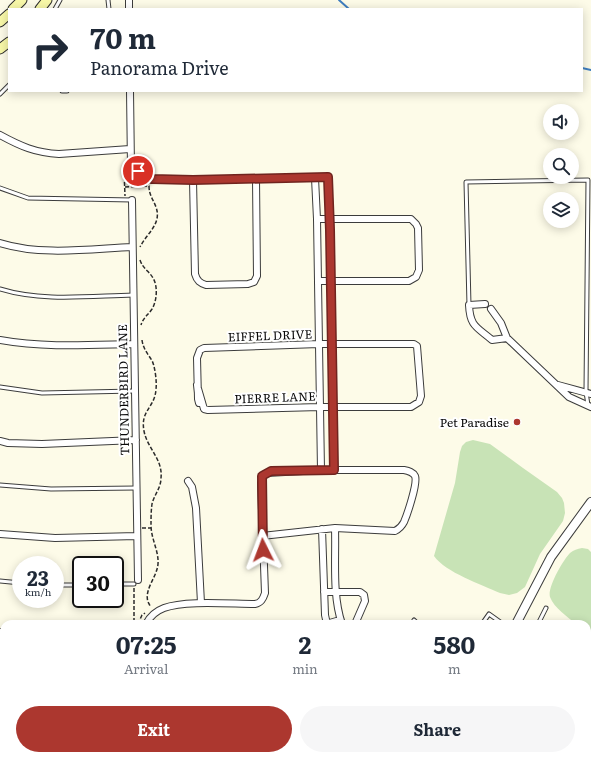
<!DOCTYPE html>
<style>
:root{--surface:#fff;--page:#f6f6f7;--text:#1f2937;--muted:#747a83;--accent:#ac372f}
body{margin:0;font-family:Literata,serif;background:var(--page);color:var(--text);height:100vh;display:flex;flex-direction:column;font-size:15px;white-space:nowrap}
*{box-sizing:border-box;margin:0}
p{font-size:13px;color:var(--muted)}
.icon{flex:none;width:22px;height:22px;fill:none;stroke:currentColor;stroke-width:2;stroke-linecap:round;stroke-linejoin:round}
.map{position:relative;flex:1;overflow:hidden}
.panel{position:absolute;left:0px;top:620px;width:591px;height:140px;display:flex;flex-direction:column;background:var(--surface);border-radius:12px 12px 0 0;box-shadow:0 2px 10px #0003}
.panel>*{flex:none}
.hud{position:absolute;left:8px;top:8px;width:575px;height:84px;border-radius:0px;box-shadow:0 2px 10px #0003;background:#fff;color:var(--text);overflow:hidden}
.buttons{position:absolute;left:543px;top:104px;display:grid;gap:8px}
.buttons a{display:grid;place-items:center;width:36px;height:36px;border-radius:50%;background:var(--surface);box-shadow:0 2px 10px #0003;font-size:20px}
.speed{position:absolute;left:12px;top:556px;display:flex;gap:8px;font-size:20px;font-weight:700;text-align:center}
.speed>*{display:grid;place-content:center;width:52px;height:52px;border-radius:50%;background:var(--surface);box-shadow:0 2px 10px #0003;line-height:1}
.speed small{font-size:10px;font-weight:400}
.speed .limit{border:2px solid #111;border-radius:6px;background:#fff;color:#111}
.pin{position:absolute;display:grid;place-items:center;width:34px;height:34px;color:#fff;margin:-17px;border:2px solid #fff;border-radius:50%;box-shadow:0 1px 4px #0007}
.me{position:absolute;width:44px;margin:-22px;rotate:357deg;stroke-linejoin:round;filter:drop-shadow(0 0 3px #0008)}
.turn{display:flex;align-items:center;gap:14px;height:84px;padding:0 16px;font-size:18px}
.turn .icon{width:52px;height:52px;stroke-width:2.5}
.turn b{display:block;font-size:28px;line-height:34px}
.eta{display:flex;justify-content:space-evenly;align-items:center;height:68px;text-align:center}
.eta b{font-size:24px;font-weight:700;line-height:28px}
.cta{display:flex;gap:8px;margin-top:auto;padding:8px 16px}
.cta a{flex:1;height:46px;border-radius:24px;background:var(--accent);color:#fff;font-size:16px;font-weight:700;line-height:46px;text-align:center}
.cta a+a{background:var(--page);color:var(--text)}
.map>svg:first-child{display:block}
.green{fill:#c8e3b6}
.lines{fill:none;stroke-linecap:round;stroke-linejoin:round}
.stream{stroke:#3f7ec0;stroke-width:2}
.service-casing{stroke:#3c3c3c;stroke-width:5}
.minor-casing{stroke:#3c3c3c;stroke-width:8}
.tertiary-casing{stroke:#3c3c3c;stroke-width:10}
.secondary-casing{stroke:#2b2b2b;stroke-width:11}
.path{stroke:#2b2b2b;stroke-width:1.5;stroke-dasharray:4 2;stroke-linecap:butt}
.service{stroke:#fff;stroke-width:3}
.minor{stroke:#fff;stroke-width:6}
.tertiary{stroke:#fff;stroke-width:8}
.secondary{stroke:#f8f8a8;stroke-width:9}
.route-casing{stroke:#70241f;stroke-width:10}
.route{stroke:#ac372f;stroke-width:7}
.poi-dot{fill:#ac372f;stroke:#fff;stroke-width:1.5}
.labels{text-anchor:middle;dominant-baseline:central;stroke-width:4;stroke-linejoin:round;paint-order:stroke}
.street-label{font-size:12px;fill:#090909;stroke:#fff}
.poi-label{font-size:12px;fill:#090909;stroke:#fff;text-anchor:end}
</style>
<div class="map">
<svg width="591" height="760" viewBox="0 0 591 760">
<rect width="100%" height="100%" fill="#fdfbe8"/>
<path class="green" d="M473,440L490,444L523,468L557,492L562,498L564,503L565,513L563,521L540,554L525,587L517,593L509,595L500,593C482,585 445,572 434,556L455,483L460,452L462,446L466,442Z
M582,548L588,549L591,552V637L587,634V624H576C568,617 554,608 550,597C547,588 563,560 570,553C574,550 577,549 582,548Z"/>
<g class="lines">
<path class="stream" d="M339,0L349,9
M582,68L591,70"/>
<defs>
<path id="service" d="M108,0L109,9
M55,9L60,0
M62,91H67
M0,94L9,85
M0,188L28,198L132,200
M0,289C42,302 89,296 133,295
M469,305L466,182L588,180L586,392L588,405
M0,387L42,393L134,391
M0,485L51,489L136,488
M0,581L21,583
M115,584H134
M55,585H81
M414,620L418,624
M482,624L489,614L503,624
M538,624L546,608
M587,694L591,697
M587,720L591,713
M587,743L591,744
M90,756V760
M385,760L386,756
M564,760V756"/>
<path id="minor" d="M129,0V9
M130,91L131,167L144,176L152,179L193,180L328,177L330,218L334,470
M0,135C20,146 36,153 59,154L130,149
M315,178L317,219L321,470
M193,180L195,274C197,281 200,283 206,285L248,284L254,282L257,276L256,179
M132,200L138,580
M317,219H411L416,224L418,228L419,270L416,277L409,281H318
M0,243C42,256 89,249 132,247
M485,304L469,305C470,327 477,327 492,340L507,338
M491,309L501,323L507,338L569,397L591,407
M0,340C44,348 89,345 133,344
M197,385L204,409L208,410L320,407H411L419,402L421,396L417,346L414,344H319L204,348L200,350L197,358L198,399L199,403L197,385
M558,385L591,394
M0,441L8,443L42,444L136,440
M188,481L192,487L196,508L201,603
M335,528C336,559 332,595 342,624
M322,529L325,615L327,624
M0,534L55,538L137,536
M324,592H360L364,595L365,601L355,624
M146,624C150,616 156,611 164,608C185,600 231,604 255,604C261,603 263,599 265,593L261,483L262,476L267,473L321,470H404C409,471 413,472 415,476C418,483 407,515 404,522C402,526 399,529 395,531L335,528L262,536
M326,624L340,620
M0,632H4
M34,756V760
M146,756V760"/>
<path id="tertiary" d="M516,624L551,557L591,502
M409,760L412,756"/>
<path id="secondary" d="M13,9L22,0
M40,9L47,0
M0,22L9,14
M0,49L9,42"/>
</defs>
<use href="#service" class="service-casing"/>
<use href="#minor" class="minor-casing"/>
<use href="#tertiary" class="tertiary-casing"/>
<use href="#secondary" class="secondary-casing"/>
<path class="path" d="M124,170L125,196
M125,187L149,186C149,195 153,199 156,207C162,224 147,233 140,247
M140,260C143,269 149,271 153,278C158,286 157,301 152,309C148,315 143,318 141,325
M142,340C143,348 147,353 151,359C155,364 157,383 156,389C155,408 140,410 144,431C147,448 163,459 161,478C161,488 154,495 152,504C151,511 151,519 151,525C151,539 159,551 158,564C157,577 144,589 148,602C149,604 150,605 150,607
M142,528H151
M134,588V624
M138,624L142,615L145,613
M153,760L155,756"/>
<use href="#service" class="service"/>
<use href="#minor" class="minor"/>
<use href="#tertiary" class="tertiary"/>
<use href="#secondary" class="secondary"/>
</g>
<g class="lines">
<defs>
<path id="route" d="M138,171L144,176L152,179L193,180L328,177L330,230L334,470L271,471L262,476L263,550"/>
</defs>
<use href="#route" class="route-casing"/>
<use href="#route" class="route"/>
</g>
<circle class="poi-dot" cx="517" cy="422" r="4"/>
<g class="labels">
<g class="street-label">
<text transform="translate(270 335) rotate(-2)">EIFFEL DRIVE</text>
<text transform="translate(123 390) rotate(-91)">THUNDERBIRD LANE</text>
<text transform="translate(275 397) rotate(-2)">PIERRE LANE</text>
</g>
<g class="poi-label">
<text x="509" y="422">Pet Paradise</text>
</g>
</g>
</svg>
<div class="buttons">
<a><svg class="icon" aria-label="sound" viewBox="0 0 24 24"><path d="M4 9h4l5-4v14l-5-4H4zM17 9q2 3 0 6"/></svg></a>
<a><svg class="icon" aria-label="search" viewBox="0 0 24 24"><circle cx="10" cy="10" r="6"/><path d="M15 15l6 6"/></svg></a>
<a><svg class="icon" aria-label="layers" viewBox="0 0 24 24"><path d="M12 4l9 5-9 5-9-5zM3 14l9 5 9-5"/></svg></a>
</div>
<div class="speed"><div>23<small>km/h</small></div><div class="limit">30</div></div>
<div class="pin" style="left:138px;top:171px;background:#d93025"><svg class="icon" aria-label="arrive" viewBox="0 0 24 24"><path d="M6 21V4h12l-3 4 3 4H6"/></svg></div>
<svg class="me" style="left:263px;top:550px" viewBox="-20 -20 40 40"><path d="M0-17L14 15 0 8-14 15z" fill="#ac372f" stroke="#fff" stroke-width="4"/></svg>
<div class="hud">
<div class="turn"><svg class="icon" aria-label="right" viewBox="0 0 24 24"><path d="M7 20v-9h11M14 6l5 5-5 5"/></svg><div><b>70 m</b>Panorama Drive</div></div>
</div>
<section class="panel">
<div class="eta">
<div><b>07:25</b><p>Arrival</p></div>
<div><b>2</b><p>min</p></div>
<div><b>580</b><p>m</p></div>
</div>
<div class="cta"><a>Exit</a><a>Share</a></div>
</section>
</div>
